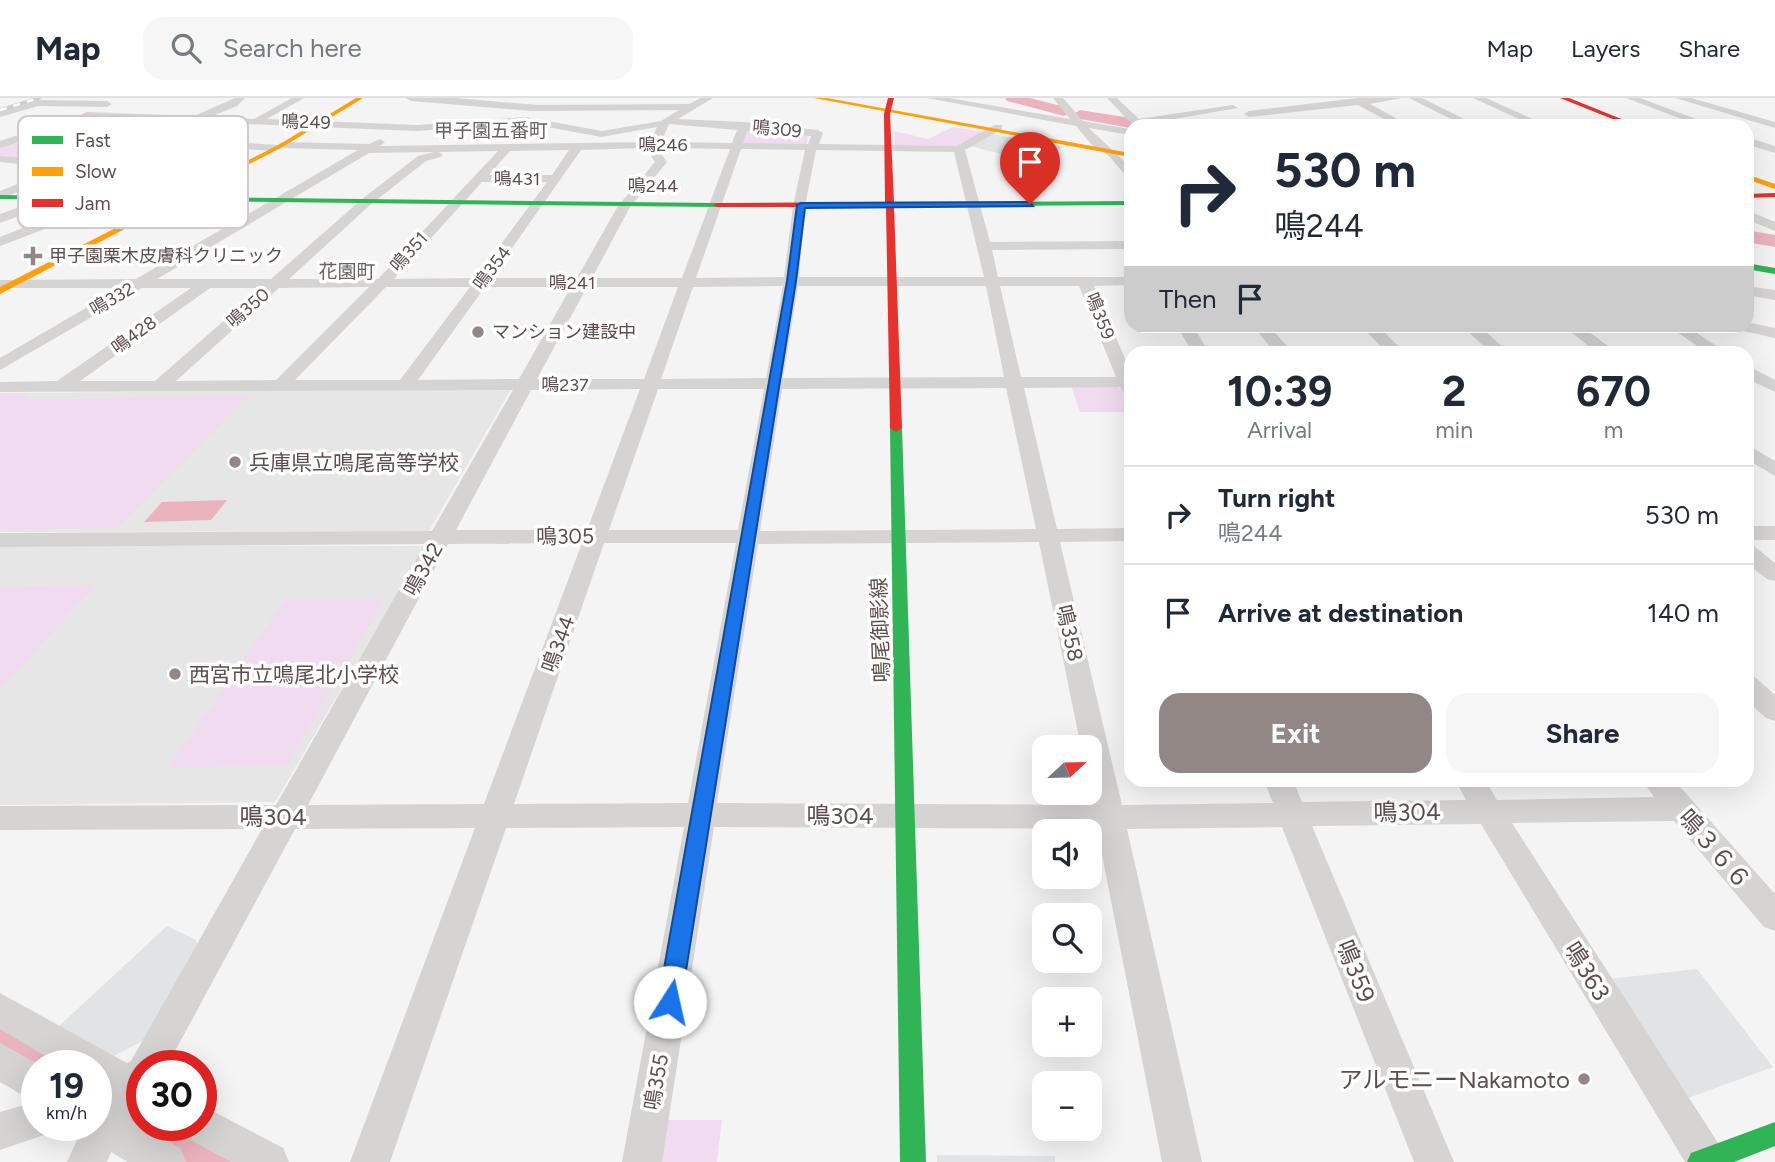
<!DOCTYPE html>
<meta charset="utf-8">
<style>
:root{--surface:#fff;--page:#f6f6f7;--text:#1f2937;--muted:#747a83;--line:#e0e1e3;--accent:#938786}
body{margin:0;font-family:Figtree,"Noto Sans JP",sans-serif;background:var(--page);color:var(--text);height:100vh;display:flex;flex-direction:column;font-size:26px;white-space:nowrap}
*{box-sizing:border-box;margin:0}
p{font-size:23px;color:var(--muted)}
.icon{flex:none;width:38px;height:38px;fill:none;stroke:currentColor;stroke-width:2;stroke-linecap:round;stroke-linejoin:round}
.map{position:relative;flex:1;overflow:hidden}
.panel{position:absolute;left:1124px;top:248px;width:630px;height:441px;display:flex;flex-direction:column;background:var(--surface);border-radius:21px;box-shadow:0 7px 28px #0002}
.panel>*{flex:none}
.guide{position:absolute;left:1124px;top:21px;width:630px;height:214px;border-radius:21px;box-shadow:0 7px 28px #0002;background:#fff;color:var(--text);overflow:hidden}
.needle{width:46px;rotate:68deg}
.buttons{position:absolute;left:1032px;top:637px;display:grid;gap:14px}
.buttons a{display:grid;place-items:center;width:70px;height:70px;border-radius:14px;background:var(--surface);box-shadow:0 7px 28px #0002;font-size:35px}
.speed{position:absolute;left:21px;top:952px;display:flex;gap:14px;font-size:35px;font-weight:700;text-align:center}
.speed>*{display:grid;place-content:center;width:91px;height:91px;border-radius:50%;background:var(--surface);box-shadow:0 7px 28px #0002;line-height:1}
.speed small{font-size:18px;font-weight:400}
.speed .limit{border:10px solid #d22;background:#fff;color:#111}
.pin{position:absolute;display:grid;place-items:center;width:60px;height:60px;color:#fff;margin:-72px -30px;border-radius:50% 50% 50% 0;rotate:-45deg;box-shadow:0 0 7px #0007}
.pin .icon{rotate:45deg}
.me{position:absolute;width:77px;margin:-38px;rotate:10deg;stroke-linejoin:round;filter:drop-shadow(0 0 5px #0008)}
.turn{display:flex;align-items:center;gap:24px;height:147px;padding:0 35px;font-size:32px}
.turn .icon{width:91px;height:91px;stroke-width:2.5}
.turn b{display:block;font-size:49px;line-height:60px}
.then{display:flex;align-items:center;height:66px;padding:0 35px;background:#0003;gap:14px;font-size:26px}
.eta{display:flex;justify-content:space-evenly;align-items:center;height:119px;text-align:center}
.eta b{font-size:42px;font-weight:700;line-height:49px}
.primary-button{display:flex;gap:14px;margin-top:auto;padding:14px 35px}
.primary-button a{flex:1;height:80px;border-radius:21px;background:var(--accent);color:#fff;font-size:28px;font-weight:700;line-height:80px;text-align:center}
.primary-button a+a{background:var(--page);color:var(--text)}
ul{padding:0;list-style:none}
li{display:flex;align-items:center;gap:21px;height:98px;padding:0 35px;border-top:2px solid var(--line)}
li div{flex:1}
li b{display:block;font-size:26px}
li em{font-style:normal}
header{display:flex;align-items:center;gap:42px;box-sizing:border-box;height:98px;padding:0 35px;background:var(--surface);border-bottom:2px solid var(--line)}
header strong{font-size:33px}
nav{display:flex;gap:38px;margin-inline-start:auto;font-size:24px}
.search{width:490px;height:63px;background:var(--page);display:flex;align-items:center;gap:18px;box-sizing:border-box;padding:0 24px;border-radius:21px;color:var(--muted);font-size:26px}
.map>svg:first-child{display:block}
.commercial{fill:#e2e3e4}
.education{fill:#e5e6e5}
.green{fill:#f0dbf0}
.water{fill:#ebb3bd}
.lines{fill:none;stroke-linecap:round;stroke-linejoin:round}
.river{fill:#ebb3bd;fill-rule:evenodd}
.street{fill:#d6d3d3;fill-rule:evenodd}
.fast{fill:#30b455;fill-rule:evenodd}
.slow{fill:#ff9f0a;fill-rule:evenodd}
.jam{fill:#e5322d;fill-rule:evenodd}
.rail-casing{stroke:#cfcccb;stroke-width:3.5}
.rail{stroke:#fff;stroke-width:2.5;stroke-dasharray:7;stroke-linecap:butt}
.route{fill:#1a73e8;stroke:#114b97;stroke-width:2}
.poi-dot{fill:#938786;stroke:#fff;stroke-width:2.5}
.labels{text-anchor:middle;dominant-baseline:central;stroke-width:7;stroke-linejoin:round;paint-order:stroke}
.far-street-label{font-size:18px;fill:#5f4d4b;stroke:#fff}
.far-poi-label{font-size:18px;fill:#5f4d4b;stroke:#fff;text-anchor:start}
.far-neighbourhood-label{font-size:19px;fill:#67615f;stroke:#fff}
.poi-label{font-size:21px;fill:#5f4d4b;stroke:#fff;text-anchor:start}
.street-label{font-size:21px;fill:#5f4d4b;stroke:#fff}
.near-street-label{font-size:24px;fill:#5f4d4b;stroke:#fff}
.near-poi-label{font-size:24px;fill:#5f4d4b;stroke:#fff;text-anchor:end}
.key{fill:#fff;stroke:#cfcac9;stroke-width:2}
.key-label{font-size:19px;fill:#5f4d4b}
</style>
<header>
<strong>Map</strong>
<div class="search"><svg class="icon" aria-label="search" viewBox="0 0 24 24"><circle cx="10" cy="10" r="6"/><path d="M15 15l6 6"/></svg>Search here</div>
<nav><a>Map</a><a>Layers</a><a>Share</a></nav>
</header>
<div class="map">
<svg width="1775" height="1064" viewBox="0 0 1775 1064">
<rect width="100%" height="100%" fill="#f4f4f4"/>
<path class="commercial" d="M992,36L1062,49L1036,65L970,48Z
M167,828L196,842L197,846L144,942L110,960L57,930Z
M1697,871L1773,969L1677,1004L1600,882Z
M937,1057L1055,1058V1064H937Z"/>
<path class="education" d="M511,291L429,433L0,434V295Z
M0,448H425L275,704L0,707Z"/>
<path class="green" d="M953,29L983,34L960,48L895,49L894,33L928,41Z
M747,30L808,36L807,46H741Z
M38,37L133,44L77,66L0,60V48Z
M1071,288H1116L1121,291L1130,314H1080Z
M0,296H31L25,302L248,298L117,430L0,431Z
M96,487L0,590V489Z
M286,501H384L286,668L169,669Z
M662,1022H722L717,1064H656Z"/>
<path class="water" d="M227,402L211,422L144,424L162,404Z"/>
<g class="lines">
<path class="river" d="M1005,0H1030L1069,10L1072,13L1064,18L1007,3Z
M1080,12L1150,23L1158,28L1130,30L1075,20L1072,17Z
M1746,132L1775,137V149L1746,144Z
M0,910L74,949L82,968H37V988L0,966Z
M142,1005V1027H201V1020L241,1043L250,1064H164L137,1047L128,1027L137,1007Z"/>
<path class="street" d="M235,0H245L237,8L210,19L254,21L292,0H304L267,21L417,27L526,19L602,33L661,23L679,12L531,13L411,3L406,0H456L537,7L689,6L701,0H713L678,21L744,24L818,32L823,35L819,46L957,48L994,27H1002V31L965,52L990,144L1130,143V151L992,152L998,179H1130V187L1094,188L1130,272V297L1124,296L1120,289L1024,290L1057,431L1130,430V443L1060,444L1122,707L1273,705L1264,682H1293L1302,704L1466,702L1455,682H1485L1497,702L1654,699L1642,682H1674L1775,796V833L1764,829L1674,723L1512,725L1720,1048L1725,1064H1685L1481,726L1312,728L1454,1064H1414L1282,729L1127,731L1202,1064H1162L1097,731L714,729L662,1064H622L684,729L506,730L390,1064H350L475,730L295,731L167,968H142V1013L139,1011L131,1022L180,1050L186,1064H128L111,1054L107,1064H67L81,1033L78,1027H96V1005L105,993L96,988V968H62L0,931V895L127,965L131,963L262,731L0,732V708L276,707L425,446L0,449V435L432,433L513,292L0,294V284L57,283L191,190H142L0,272V260L120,190H0V182L136,181L358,52L281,50L276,53L226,50L115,103H107V97L211,49L182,47L60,103L0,125V116L53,97L167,46L144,45L0,101V93L58,70L0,64V58L72,65L127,44L36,38L0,50V43L52,26L57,29L51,33L141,38L179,24L86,20L81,17L86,14L194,18ZM196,24L417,33L526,25L601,39L657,29L650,44L380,48L385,44L380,41L369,46L282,44L277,47L158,39ZM669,26L737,32L732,45L661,44ZM747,33L811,38L808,46L743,45ZM646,50L655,64L618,108L577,180H491L581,52ZM657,50L730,51L682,180H592L630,109L667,64ZM741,51L805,52L793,108L784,179L696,180ZM569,52L552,77H489L510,53ZM816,52L954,54L984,179H799L805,108ZM498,53L378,181H289L369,108L426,63L441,59L443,57L439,54ZM434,54L418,58L362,101L271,181H157L369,55ZM482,84H547L476,180L394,181ZM783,188L766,280L661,281L693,189ZM798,188H986L1004,279L783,280ZM1000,188H1079L1116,279H1021ZM369,189L276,282L176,283L279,190ZM386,189H470L400,282H295ZM485,189H571L519,281L418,282ZM587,189H678L644,281H537ZM210,190H261L155,283H80ZM1006,290L1036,431L760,433L782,291ZM640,291L587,432H456L531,292ZM658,291H764L738,432H609ZM1039,444L1081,649H1090L1093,707L717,705L758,446ZM582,445L484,706L308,707L448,446ZM604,445H736L688,705L514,706Z
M927,0H949L1070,21L1053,0H1063L1083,23L1130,31V37L1089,30L1130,69V79L1126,78L1109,58L1092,47L1076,28Z
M1107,0H1117L1139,21L1233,7L1238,10L1140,27L1131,25Z
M1357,0H1402L1370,6L1410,28H1397L1358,7L1249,19L1244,16L1249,13Z
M1409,0H1422L1478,28H1465Z
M1473,0H1486L1548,28H1534Z
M1626,0H1640L1715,28H1700Z
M1675,0H1691L1775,24V30Z
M38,2L107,3L112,6L107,9L38,8L0,19V13Z
M1746,39L1775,48V55L1746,46Z
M92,96L98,100L96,103L61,125L0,148V139L51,119Z
M1746,112L1775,124V133L1746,121Z
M1746,188L1775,192V202L1746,197Z
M1746,224L1775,230V240L1734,231L1732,228H1746Z
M1177,228H1193L1210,256H1193Z
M1253,228H1269L1294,256H1276Z
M1361,228H1378L1406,256H1388Z
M1462,228H1479L1511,256H1492Z
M1563,228H1581L1619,256H1599Z
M1668,228H1686L1729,256H1709Z
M1746,267L1775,282V294L1746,280Z
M1746,346L1775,363V378L1746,361Z
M1746,428H1775V442H1746Z
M1746,446L1754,448L1775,465V483L1767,481L1746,465Z
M1746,577L1755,579L1775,597V623L1766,620L1746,602Z
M0,945L42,968H37V1027H54L50,1035L0,1052V1014L35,1004L0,984Z
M201,1007L283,1050L289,1064H231L187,1040L182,1027H201Z"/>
<path class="fast" d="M0,97L717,105L721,107L717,109L0,101Z
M1130,103V107L999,108L995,106L999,104Z
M1746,165L1775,170V176L1746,171Z
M896,326L902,330L926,1064H900L890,330Z
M1775,1024V1048L1734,1064H1687L1691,1055Z"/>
<path class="slow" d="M356,0H363L284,48L0,196V189L280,46Z
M814,0H827L1130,55V59Z
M1746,76L1775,86V91L1746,81Z"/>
<path class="jam" d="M888,0H894L890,16L894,104H999L1003,106L999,108L894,109L902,330L896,334L890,330L886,109H717L713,107L717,105L885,104L884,16Z
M1560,0H1569L1639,28H1630Z
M1775,95V99L1746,100V96Z"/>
<defs>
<path id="rail" d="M0,12L39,0"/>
</defs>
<use href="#rail" class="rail-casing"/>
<use href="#rail" class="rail"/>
</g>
<path class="route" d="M1030,104L1033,108L805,110L796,183L681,904L678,912L670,915L662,912L658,904L787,183L797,107L801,105Z"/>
<g class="poi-dot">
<path d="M29.5 147.5h7v7h7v7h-7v7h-7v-7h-7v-7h7z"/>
<circle cx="478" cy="234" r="7"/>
<circle cx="235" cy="364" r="7"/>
<circle cx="175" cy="576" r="7"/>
<circle cx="1584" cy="981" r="7"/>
</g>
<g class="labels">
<g class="far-street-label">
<text transform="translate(306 24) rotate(2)">鳴249</text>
<text transform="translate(777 31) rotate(6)">鳴309</text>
<text x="663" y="47">鳴246</text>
<text x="517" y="81">鳴431</text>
<text x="653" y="88">鳴244</text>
<text transform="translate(409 154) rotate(-48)">鳴351</text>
<text transform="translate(492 170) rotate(-53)">鳴354</text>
<text x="572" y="185">鳴241</text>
<text transform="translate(112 201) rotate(-30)">鳴332</text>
<text transform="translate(248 210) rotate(-41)">鳴350</text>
<text transform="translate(1100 218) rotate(68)">鳴359</text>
<text transform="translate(134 237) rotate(-36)">鳴428</text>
<text x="565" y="287">鳴237</text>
</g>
<g class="far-poi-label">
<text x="49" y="158">甲子園栗木皮膚科クリニック</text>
<text x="492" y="234">マンション建設中</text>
</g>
<g class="far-neighbourhood-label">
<text x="491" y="32">甲子園五番町</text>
<text x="347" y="173">花園町</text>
</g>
<g class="poi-label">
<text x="249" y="364">兵庫県立鳴尾高等学校</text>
<text x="189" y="576">西宮市立鳴尾北小学校</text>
</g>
<g class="street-label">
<text transform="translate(565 438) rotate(-1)">鳴305</text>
<text transform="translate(423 471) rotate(-61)">鳴342</text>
<text transform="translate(880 532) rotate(-92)">鳴尾御影線</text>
<text transform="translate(1070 535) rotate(77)">鳴358</text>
<text transform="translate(558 546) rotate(-70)">鳴344</text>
<text transform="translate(656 984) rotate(-80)">鳴355</text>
</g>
<g class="near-street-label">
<text transform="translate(1407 714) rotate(-1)">鳴304</text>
<text x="840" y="717">鳴304</text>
<text x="273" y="718">鳴304</text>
<text transform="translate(1715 751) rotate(49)">鳴３６６</text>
<text transform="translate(1356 873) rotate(68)">鳴359</text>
<text transform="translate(1587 873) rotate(58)">鳴363</text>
</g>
<g class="near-poi-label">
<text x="1570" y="981">アルモニーNakamoto</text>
</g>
</g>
<rect x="18" y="18" width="230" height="112" rx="10" class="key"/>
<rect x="32" y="38" width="31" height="8" fill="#30b455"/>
<rect x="32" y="69" width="31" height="9" fill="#ff9f0a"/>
<rect x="32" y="101" width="31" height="8" fill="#e5322d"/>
<g class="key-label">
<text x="75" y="49">Fast</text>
<text x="75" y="80">Slow</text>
<text x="75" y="112">Jam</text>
</g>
</svg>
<div class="buttons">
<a><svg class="needle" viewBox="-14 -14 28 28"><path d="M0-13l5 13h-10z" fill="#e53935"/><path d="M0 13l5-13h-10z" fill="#747a83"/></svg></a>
<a><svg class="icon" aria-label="sound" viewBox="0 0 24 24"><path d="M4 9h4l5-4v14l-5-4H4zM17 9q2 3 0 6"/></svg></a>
<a><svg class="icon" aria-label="search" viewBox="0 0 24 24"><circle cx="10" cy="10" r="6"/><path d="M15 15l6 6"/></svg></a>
<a>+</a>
<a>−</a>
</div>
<div class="speed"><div>19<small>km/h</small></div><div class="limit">30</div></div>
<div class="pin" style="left:1030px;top:106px;background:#d93025"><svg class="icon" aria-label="arrive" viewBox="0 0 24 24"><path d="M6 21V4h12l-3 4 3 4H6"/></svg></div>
<svg class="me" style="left:670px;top:904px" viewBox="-20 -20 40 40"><circle r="19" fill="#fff"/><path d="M0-13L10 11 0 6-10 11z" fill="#1a73e8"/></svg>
<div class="guide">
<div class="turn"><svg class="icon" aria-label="right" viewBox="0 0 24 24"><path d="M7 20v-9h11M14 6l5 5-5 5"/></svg><div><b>530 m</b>鳴244</div></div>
<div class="then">Then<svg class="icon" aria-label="arrive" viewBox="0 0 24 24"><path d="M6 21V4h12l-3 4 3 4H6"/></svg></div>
</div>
<section class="panel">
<div class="eta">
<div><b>10:39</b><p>Arrival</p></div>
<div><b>2</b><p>min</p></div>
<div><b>670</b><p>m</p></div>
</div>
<ul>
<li><svg class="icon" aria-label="right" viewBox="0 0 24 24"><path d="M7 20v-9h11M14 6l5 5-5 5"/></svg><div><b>Turn right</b><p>鳴244</p></div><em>530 m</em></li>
<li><svg class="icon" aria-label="arrive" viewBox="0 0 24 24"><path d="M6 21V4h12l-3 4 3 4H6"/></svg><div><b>Arrive at destination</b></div><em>140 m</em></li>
</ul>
<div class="primary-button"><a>Exit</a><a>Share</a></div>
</section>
</div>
